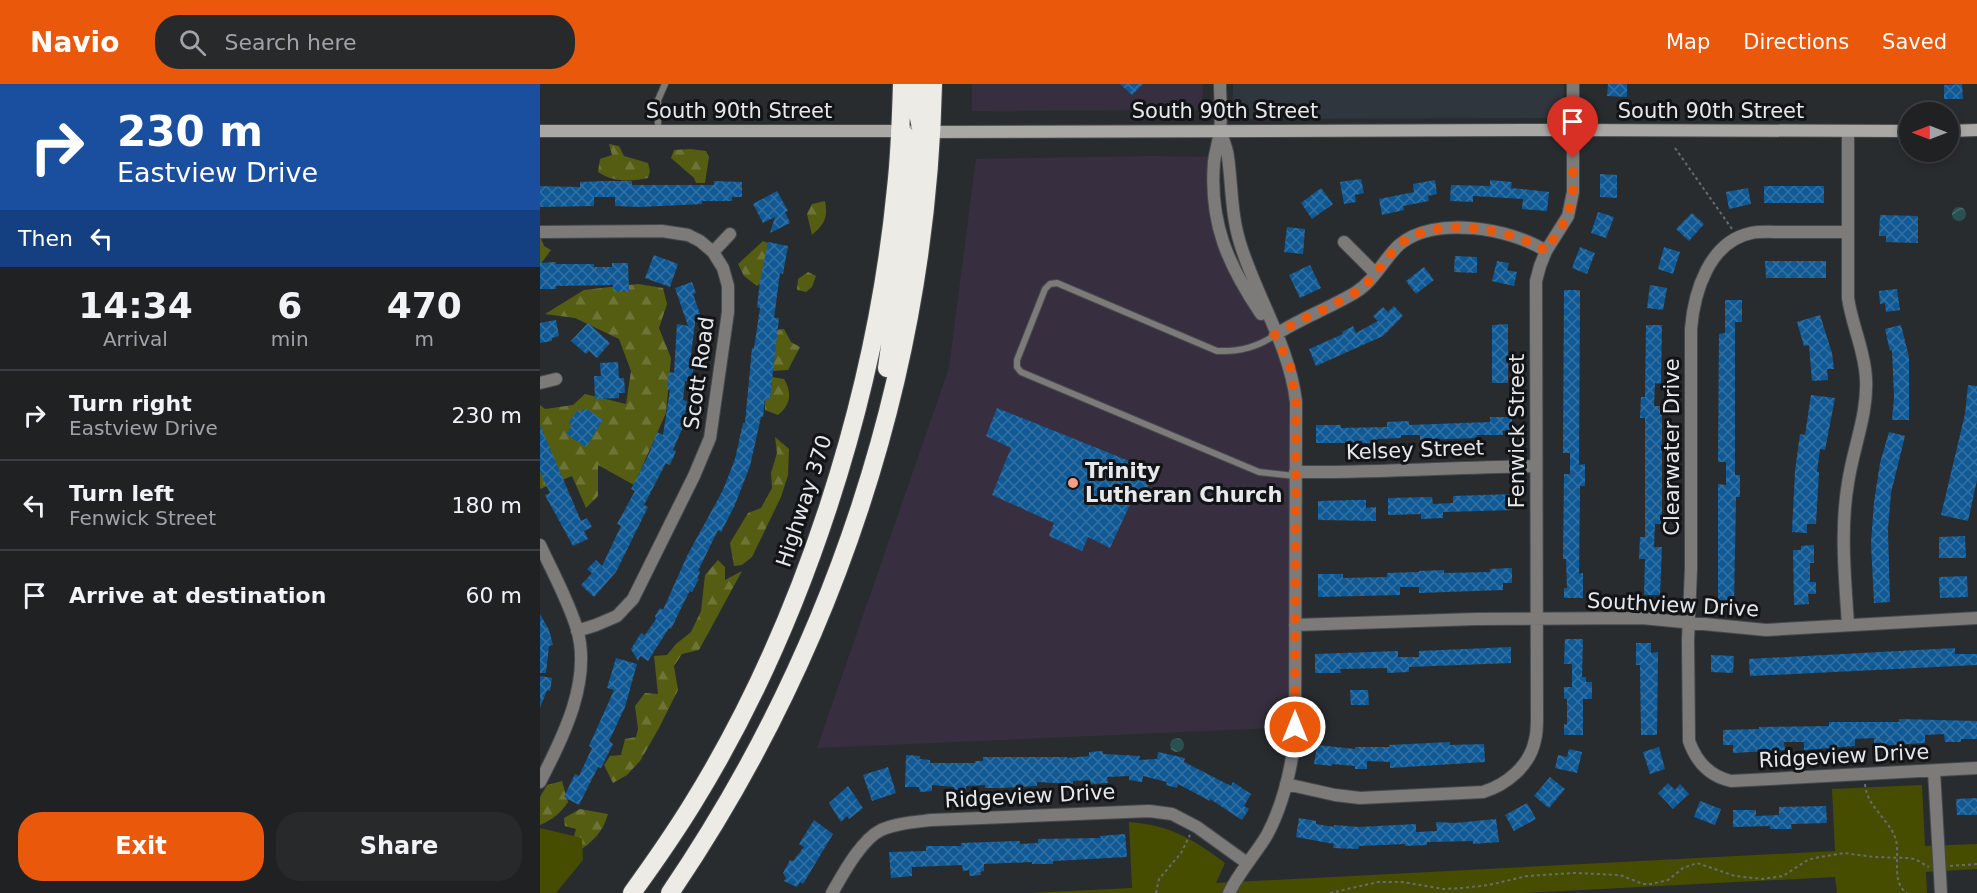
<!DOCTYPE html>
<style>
:root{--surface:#1f2123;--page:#27292b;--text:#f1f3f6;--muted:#a1a3a6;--line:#3c3e41;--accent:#ea580c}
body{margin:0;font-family:"DejaVu Sans",sans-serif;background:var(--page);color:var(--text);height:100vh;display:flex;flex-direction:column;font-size:22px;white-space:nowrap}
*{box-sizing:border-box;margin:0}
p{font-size:20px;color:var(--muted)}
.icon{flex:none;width:33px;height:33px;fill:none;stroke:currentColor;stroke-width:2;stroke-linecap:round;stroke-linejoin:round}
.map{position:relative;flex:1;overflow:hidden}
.panel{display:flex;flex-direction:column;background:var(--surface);width:540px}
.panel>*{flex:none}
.top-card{background:#1a4fa0;color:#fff;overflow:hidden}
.needle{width:39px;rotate:270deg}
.controls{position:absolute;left:1359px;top:18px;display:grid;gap:12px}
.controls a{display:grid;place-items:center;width:60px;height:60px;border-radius:50%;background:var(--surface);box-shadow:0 3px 9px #0003,0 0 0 2px var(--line);font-size:30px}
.pin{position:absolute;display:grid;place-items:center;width:51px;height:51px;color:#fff;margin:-62px -26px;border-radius:50% 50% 50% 0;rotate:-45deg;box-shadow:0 0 6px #0007}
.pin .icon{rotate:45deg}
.me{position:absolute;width:66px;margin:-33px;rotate:0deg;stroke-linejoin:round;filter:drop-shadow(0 0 4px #0008)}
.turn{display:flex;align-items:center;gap:21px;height:126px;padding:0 18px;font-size:27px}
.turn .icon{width:78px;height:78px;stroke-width:2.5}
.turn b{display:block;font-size:42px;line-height:51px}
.then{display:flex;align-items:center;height:57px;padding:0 18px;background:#0003;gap:12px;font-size:22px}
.eta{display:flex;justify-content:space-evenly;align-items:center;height:102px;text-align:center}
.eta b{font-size:36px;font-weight:600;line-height:42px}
.primary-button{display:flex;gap:12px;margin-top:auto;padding:12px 18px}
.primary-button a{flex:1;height:69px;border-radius:24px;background:var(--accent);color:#fff;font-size:24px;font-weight:600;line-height:69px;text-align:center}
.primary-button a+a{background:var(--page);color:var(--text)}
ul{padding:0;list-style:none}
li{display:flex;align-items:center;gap:18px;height:90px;padding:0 18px;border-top:2px solid var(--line)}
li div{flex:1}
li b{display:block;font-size:22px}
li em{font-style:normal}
header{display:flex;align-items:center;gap:36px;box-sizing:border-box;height:84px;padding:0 30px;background:var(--accent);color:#fff}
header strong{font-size:28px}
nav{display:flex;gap:33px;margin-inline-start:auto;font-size:21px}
.search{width:420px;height:54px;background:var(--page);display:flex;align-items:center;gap:15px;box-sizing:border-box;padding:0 21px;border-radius:24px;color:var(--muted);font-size:22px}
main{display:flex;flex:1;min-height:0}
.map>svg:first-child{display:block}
.commercial{fill:#372f3f}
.built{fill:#2f363e}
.forest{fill:url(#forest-firs)}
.green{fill:#464d00}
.water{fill:url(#water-waves)}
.building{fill:url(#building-cross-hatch)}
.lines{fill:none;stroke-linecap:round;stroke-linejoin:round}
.lane-casing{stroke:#474a4d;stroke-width:8}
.street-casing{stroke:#474a4d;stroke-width:14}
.secondary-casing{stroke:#474a4d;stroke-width:14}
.highway-casing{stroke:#474a4d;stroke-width:20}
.path{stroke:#696c6e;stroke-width:2;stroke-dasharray:3 3;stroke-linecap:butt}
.lane{stroke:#7c7b79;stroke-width:6}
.street{stroke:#7c7b79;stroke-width:12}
.secondary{stroke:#aaa8a5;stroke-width:12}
.highway{stroke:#edebe6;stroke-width:18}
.route{stroke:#ea580c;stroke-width:10;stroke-dasharray:0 18}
.poi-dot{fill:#f49d8b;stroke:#131416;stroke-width:2}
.labels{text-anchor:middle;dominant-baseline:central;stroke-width:6;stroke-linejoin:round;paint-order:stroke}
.street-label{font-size:21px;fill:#e6e9eb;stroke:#131416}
.poi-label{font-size:21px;font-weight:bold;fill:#e6e9eb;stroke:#131416;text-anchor:start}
</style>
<header>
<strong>Navio</strong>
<div class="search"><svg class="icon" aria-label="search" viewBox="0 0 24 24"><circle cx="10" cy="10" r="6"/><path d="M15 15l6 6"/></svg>Search here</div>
<nav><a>Map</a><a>Directions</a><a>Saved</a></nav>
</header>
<main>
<section class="panel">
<div class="top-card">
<div class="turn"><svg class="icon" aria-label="right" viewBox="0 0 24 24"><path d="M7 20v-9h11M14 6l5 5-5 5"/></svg><div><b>230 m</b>Eastview Drive</div></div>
<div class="then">Then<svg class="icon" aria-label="left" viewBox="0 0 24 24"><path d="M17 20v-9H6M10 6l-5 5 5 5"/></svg></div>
</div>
<div class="eta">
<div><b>14:34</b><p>Arrival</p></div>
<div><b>6</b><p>min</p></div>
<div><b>470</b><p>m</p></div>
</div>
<ul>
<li><svg class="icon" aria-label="right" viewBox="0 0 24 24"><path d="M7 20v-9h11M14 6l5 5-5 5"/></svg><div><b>Turn right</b><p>Eastview Drive</p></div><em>230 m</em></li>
<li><svg class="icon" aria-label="left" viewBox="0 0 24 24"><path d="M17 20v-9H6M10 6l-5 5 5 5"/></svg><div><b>Turn left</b><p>Fenwick Street</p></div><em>180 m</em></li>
<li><svg class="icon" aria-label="arrive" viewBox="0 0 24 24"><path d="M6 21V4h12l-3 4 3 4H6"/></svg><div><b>Arrive at destination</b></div><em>60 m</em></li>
</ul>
<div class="primary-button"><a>Exit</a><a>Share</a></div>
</section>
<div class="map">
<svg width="1437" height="809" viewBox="0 0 1437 809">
<defs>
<pattern id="forest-firs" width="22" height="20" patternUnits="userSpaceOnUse" patternTransform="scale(1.5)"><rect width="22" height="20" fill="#555d13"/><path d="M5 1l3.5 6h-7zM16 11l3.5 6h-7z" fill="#6d7436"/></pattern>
<pattern id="water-waves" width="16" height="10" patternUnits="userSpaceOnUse" patternTransform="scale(1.5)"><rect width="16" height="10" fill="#285252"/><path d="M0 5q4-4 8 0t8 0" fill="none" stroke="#476b6b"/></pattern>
<pattern id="building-cross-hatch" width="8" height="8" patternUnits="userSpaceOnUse" patternTransform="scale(1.5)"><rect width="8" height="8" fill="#105994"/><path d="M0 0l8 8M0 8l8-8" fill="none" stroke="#3371a3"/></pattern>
</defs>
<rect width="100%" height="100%" fill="#292c2f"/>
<path class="commercial" d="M432,0H663L662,26L432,27Z
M612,72L675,73L680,149L735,251L750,282L755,643L277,664L409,284L436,75Z"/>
<path class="built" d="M693,0H1024V25L1020,32L1011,34L708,35L693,29Z"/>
<path class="forest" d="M69,60L79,62L84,72L108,79L110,87L108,94C91,98 73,98 58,88L60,75L72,71Z
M150,65L166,67L169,73L165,99H156L154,94L131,74L134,66Z
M285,117C288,133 285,140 272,151L267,130L272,120Z
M0,152L4,162L11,166L0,181Z
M223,157L228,159L230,190L217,202L204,192L198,180Z
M268,188L276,192L272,203L266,208L257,206L258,195Z
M98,200L123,204L127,220L119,244L131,274L126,329L94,401L58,381V412L46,424L32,392L0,405V321L5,325L33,321L45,310L86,320L91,287L79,255L35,234L5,230L44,206Z
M244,245L251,258L260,263L248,286L232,287L237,246Z
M232,293L244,295C252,308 251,321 238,331L225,326V315H230Z
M235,353L249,365L248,391L241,413L212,473L202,481L194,482L190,459L208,429L221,424L232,404L231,389L237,369Z
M178,476L185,483V496L202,487L159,566L142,570L134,582L138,606L119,644L100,677L87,691L73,699L64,681L70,672L81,671L85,655L96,653L98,645L95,622L105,609L118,610L114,572L127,571L136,560L151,548L161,527L165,491Z
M22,697L28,718C21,729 12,736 0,741V713L7,701Z
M40,725L68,730C63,748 53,758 37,768L34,752L36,745L25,742L24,734Z"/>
<path class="green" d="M1382,701L1385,762L1437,760V785L1386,788L1387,809H1297L1295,793L983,809H490L592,804L589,738C630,741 653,755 685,779L676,799L1295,767L1292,705Z
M0,744L42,754L43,776L16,809H0Z"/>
<path class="water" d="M1412 130a7 7 0 1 1 14 0a7 7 0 1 1-14 0Z
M630 661a7 7 0 1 1 14 0a7 7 0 1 1-14 0Z"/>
<path class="building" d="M580,0H603L592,11Z
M1068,0H1087V13L1067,12Z
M1422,0L1423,15H1404V1Z
M1060,90L1077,91V114L1060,113Z
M821,95L824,109L815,111L816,118L804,120L800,98Z
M895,96L897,110L888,112L889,117L863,122L864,126L842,131L839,115L874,108L873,100Z
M950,96L972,98L971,104L1009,108L1007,127L982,125L983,115L933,112V118L910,117L911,101L950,102Z
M64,97H92V101H174V97L202,98V113H192V117H162V120L100,123L75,122V113H54V122L0,123V102L40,103V98Z
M1224,102H1284V119H1224Z
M781,104L793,120L772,135L761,119Z
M1208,104L1211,120L1189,125L1186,108Z
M237,107L248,127L245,128L250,139L230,149L235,133L223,139L213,120Z
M1058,128L1074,133L1066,154L1051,149Z
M1152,129L1164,140L1149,157L1136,145Z
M1340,131L1378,132V159L1346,158V152H1339Z
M747,143L765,145L763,170L744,168Z
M228,158L248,162L243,190L240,189L234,234H239L230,315H225L223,333H221L210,382L194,423L181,448L178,446L158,487L160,488L157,495H159L152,508L150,507L148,510L131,545L129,544L108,577L100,572L98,577L91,565L101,549L105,551L116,535L115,532L120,524L123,526L147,472L183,406L195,375L203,339H205L212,264H214L220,224L217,223L220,197Z
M1040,163L1055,169L1047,190L1032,184Z
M1124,163L1140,168L1133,190L1118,185Z
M114,171L138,180L130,203L105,194Z
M915,172L937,173V189L914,188Z
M957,177L969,179L967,186L977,188L974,202L952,197Z
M1225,177H1286V194H1226Z
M16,178V180H54V183H72V179H88L89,208H73V201L16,202V205H0V179Z
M770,181L781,204L760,214L749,191Z
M884,183L894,196L876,210L866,197Z
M152,198L156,209L153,210L160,230L156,231L150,279L154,280L152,298L145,297L143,316L147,317L143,343L133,366L136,367L130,381L126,379L104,421L108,423L76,488L54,513L41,501L52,489L47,485L56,476L62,482L81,442L77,440L95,407L91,405L108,372L117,348L123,351L130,306H127L129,288L134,289L137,240L148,242L135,204Z
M1110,201L1127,204L1123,226L1107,224Z
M1357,205L1360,226L1346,228L1345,219L1340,220L1339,207Z
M1024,206H1040L1039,381L1045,380V402H1040L1039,490L1043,489V514H1024V504H1027L1026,475H1023L1024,390H1030V369H1023Z
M1185,216H1202V238H1195V391H1200V413H1196L1194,519H1178V400L1186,401V378H1178L1179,250L1185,249Z
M854,222L863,232L843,252L776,282L769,265L803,250L802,248L813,242L816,249L838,237L833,232L843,223L848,228Z
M1280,231L1292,269L1294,285H1287L1288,296L1272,297L1269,261L1264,262L1257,238Z
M16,236L19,252L12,254V257L0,259V239Z
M48,239L70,259L57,274L49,267L46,270L31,257Z
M968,240V299H952V241Z
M1106,241H1122L1121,300L1115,299L1114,322H1122V440H1115L1114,463H1122L1120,511H1104L1105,475H1099L1100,453H1105V334H1100L1101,313H1105Z
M1361,241L1369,273V336H1352L1354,313L1352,266L1350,267L1345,245Z
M78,278L79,294H84L85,309H79V314L55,315L54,292H61L60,279Z
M1428,301L1437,302V396L1428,437L1401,431L1425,330Z
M1271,311L1295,314L1285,366L1280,365L1277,388H1279L1276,440H1267V449L1252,448L1255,387L1260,350L1265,351Z
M457,324L614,387L602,418L593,414L570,464L548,453L542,467L509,452L514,439L452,411L471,364L446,352Z
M43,325H47L63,336L46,363L26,350L32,341L28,339L38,326L41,328Z
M950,333H972V347H963V351H937V354L880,356V351H861V354L837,355V359H776V341H801V344L847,343V338L869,337V341L950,338Z
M0,341L41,437L47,434L52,443L44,447L48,455L33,462L5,411L10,409L0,388Z
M1349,348L1365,352L1351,409L1348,445L1350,518L1334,519L1331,459L1334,418L1340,379Z
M973,410V426L903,428V434L881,435V430L848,431V414L892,413L893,420L913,419V412Z
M814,416H826V424L836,423V437L778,436V417Z
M1425,452L1426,474H1399V453Z
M1274,461V479H1270V498H1276V510H1268L1269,520L1254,521L1253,466H1261V462Z
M972,484V499H963V506L879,509V503H860V511L778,513V490H803V494L847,493V489L879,488V487L904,486V489L950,488V485Z
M1427,492L1428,513L1400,514L1399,493Z
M0,530L9,546L13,561L9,562L6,589H0Z
M1025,555H1043L1042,593H1046V598H1052V615H1043V651H1024V640L1027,641V615H1024V603H1032V580H1024Z
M1096,559H1111V569L1118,568L1117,651H1101L1100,581H1096Z
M971,563V579L869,583V588L847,589V584L800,585L801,589H775V570L858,567V573H879V567Z
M1415,564V570H1437V581L1210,592L1209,575Z
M1171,571L1194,572L1193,589L1171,588Z
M76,574L97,580L85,623L69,657L73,660L61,684L58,683L39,721L24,713L35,690L39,692L52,664L49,662L74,606L67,604Z
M0,592L12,594L10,607L7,606L0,624Z
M810,606H828L829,621H811Z
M1359,635L1437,637V655H1421V658H1405L1404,650L1385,651V659L1334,662V654L1315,655V662L1264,666V658H1244L1245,666L1193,669V661H1183V646L1219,645V643L1289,642V638H1359Z
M910,658V661L944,660L945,678L850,684V678L827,677V685H815V682L792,680V682L774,680L777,661L815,665V663H850L849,661Z
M1119,663L1125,685L1110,690L1103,668Z
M1029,665L1042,668L1037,689L1015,684L1018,671L1027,673Z
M563,667V670L600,672L599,676L617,675L618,668L645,674L644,678L691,702L693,698L711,710L704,722L709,725L702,736L670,715V717L638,700L637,704L626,701L627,698L603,692L602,698L589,696V692L567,693L568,699L551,700L550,696L533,697V700L497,698V702L462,704H445V701L426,702V706H414V703L392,701V707L380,708L379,703H365L366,671L380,672V675L390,676V679H435V677H443V673H527V674L549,672V668Z
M348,683L356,709L332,717L323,691Z
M1010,693L1025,705L1009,724L994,712Z
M1128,699L1135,706L1140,700L1149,710L1133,725L1118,709Z
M308,702L323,724L309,735L307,732L301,738L289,719Z
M1437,714V731H1417L1416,715Z
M1160,717L1181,725L1175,741L1154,733Z
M987,719L996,735L974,747L965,731Z
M1286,722L1287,739L1251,740L1252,745H1230V742L1193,743V726H1216V732L1239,731V723Z
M759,734L776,737V740L794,743V741L819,743L876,740V748L897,747L896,738L915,739L956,735L959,758L933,760V757L887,758V761L865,762V760L819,762L818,765L793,764L794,760L756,753Z
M274,736L293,750L263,800L260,798L257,803L244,797L246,794L243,789L250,776L253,777L264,763L259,760Z
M585,750L587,773L513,777V780H492V778L444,780V787L440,788L441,791L430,792L429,786L423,787L422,781L372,783V792L351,794L349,768L386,767V762H421V759L480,757V760L498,759V755L561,754L560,752Z"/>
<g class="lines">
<defs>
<path id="lane" d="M118,46V16L125,0
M735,251C718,263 699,268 677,267L517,199L510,200L505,205L477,276V283L481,288L719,388L755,392"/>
<path id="street" d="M680,0C680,15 682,31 680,46C679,57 675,68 674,78C669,139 688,181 721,230
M680,47C683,55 687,64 688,73C692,102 691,130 700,159C716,212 750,263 756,318L755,653C751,686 743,721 727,751C715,771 699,788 689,809
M0,148L122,147L148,151L160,157L173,168L183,184L188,202V228L170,354L154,392L93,515L77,532L56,541L37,547
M1308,148C1287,148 1265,148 1243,148C1233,148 1221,147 1211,149C1169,158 1154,208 1151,245V485L1148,556L1149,657C1156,677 1169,692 1191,697L1437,684
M804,158L835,189
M173,168L190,150
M735,251C761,234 790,224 816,208C834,197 844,175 859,161C894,131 970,144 1006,167
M0,299L16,295
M755,388C835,389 916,383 996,382
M0,461C13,489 28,516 37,545C52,597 23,653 0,698
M755,541L936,535L1102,534L1226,546L1437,534
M1308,541C1305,493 1300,446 1308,399C1313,364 1328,330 1326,295C1325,267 1312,242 1308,214V47
M1394,687L1401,809
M746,700L795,711L820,714L943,708C966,701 990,682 995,656C997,649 997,640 997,633L996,197L1000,182L1006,167L1028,132L1033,108V0
M292,809C303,790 321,756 341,746C357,739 375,738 392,736L609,727L632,730L657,743L707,779"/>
<path id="secondary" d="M0,47H368
M1408,47L1437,46
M385,48L1023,46L1370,47"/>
<path id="highway" d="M377,0L376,20L382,48
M347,284L375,79L373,59L360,47
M92,809C113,780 134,750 153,719C263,541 336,312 356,104C360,70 361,35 362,0
M130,809C292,571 387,288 393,0"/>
</defs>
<use href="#lane" class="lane-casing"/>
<use href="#street" class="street-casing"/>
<use href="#secondary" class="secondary-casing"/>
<use href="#highway" class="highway-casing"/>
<path class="path" d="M1135,64L1192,145
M1325,700C1327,724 1349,734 1356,756C1360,773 1351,799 1367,809
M1410,782L1437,780
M616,809L619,795L641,769L650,751
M790,809L838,798H862L904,805L922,804L949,801L987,792L1034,789L1080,791L1103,800H1111L1128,796L1143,784L1157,779L1195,792L1222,795L1243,792L1266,777L1274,774L1304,769L1334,773L1368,774L1375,775L1389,783"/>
<use href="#lane" class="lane"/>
<use href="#street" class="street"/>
<use href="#secondary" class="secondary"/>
<use href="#highway" class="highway"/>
</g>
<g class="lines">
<path class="route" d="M755,643L756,318L750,282L735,251C761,234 790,224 816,208C834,197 844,175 859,161C895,131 970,144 1006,167L1028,132L1033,108V74"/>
</g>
<circle class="poi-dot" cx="533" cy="399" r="6"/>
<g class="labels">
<g class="street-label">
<text x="199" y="27">South 90th Street</text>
<text x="685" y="27">South 90th Street</text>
<text x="1171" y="27">South 90th Street</text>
<text transform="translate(159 289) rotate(-82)">Scott Road</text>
<text transform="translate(977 347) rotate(-90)">Fenwick Street</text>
<text transform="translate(1132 363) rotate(-90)">Clearwater Drive</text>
<text transform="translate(875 366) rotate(-2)">Kelsey Street</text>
<text transform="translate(264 417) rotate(-72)">Highway 370</text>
<text transform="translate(1133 521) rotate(3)">Southview Drive</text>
<text transform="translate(1304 672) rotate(-3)">Ridgeview Drive</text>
<text transform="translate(490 712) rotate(-3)">Ridgeview Drive</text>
</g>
<g class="poi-label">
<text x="545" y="387">Trinity<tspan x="545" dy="24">Lutheran Church</tspan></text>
</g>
</g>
</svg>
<div class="controls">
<a><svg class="needle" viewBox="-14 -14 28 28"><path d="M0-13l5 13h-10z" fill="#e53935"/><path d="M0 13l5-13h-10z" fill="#a1a3a6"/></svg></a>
</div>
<div class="pin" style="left:1033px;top:74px;background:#d93025"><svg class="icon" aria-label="arrive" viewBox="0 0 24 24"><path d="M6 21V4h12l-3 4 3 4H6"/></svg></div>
<svg class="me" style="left:755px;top:643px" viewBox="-20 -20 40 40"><circle r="17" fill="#ea580c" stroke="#fff" stroke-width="3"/><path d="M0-11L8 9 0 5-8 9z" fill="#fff"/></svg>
</div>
</main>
